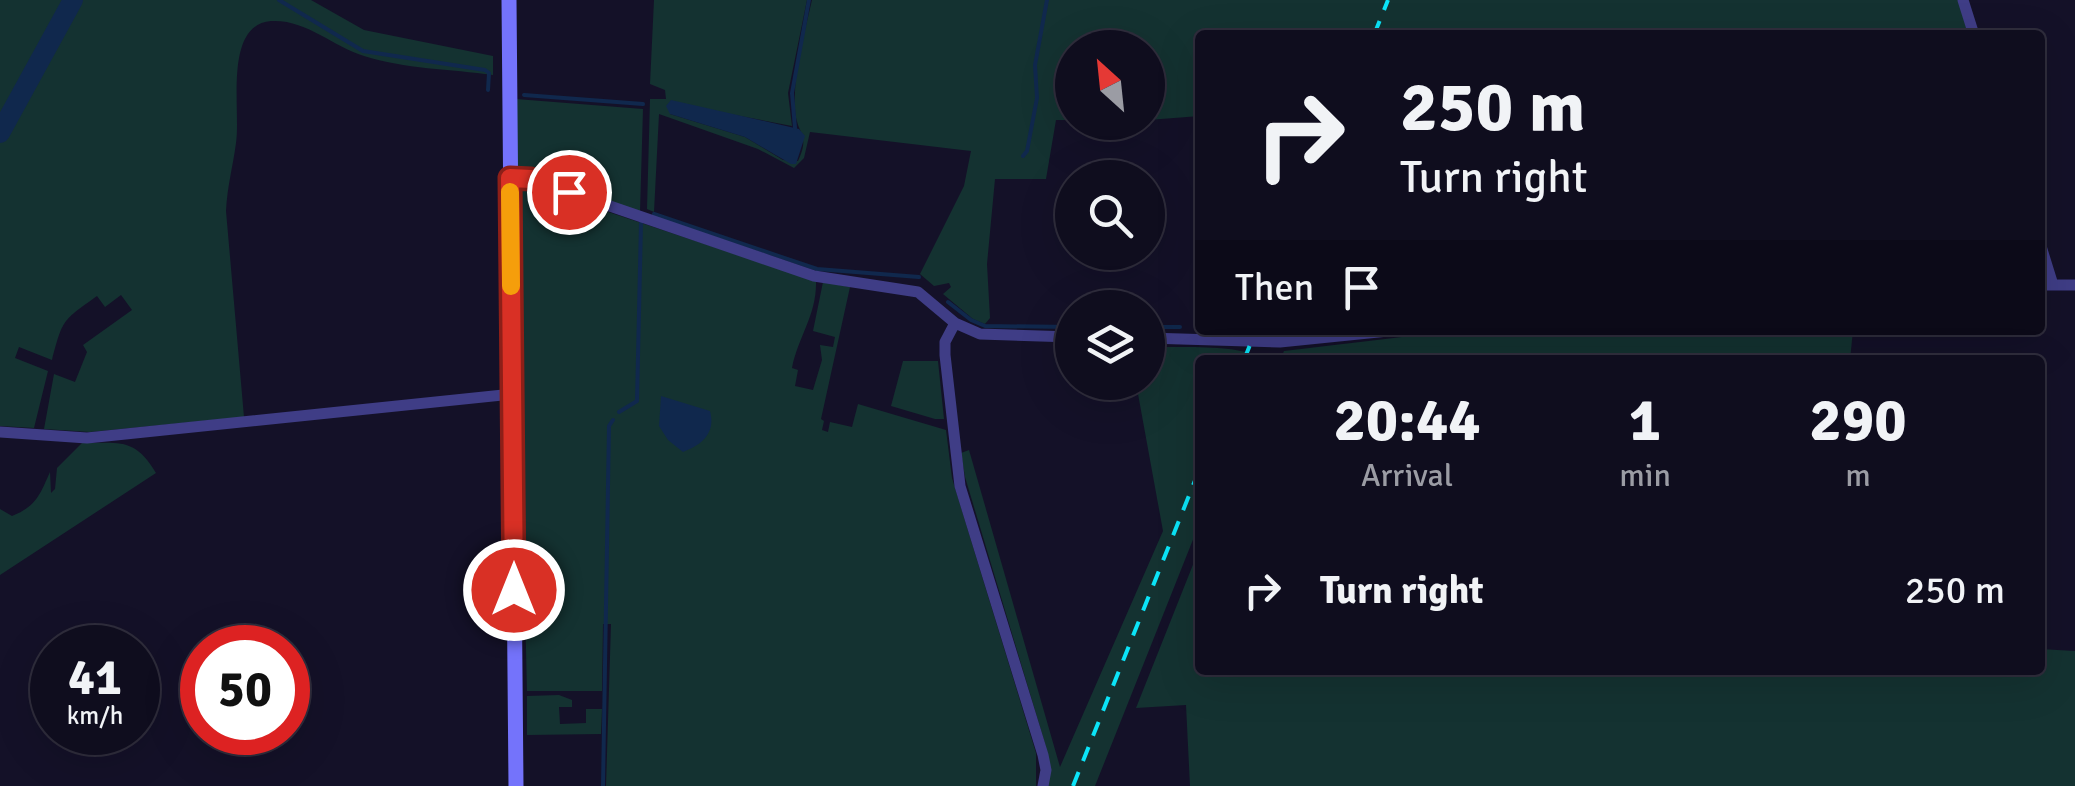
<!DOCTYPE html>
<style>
:root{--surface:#0f0d1e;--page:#181627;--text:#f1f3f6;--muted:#9b9ca4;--line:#2f2d3c}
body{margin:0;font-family:Signika,sans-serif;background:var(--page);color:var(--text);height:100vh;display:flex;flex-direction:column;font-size:38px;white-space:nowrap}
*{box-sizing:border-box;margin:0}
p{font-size:32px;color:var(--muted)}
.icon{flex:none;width:55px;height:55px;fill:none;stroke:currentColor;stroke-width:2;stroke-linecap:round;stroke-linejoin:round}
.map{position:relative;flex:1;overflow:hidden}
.drawer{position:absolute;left:1195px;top:355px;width:850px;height:320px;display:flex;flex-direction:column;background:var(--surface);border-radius:10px;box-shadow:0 10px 40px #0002,0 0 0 2px var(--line)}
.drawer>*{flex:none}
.top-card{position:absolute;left:1195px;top:30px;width:850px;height:305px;border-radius:10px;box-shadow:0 10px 40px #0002,0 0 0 2px var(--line);background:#0f0d1e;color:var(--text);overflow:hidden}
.needle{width:65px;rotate:333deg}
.controls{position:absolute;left:1055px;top:30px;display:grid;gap:20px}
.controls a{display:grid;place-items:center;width:110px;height:110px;border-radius:50%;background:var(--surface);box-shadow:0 10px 40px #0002,0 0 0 2px var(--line);font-size:50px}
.speed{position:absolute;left:30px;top:625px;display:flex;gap:20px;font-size:50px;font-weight:700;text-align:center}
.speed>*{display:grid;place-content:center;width:130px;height:130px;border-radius:50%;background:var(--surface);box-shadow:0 10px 40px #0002,0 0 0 2px var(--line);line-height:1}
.speed small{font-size:25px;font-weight:400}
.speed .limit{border:15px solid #d22;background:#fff;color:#111}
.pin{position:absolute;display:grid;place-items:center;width:85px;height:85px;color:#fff;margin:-42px;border:5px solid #fff;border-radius:50%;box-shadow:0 2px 10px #0007}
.me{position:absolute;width:110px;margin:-55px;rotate:0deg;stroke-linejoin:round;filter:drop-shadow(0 0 8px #0008)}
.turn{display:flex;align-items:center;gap:35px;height:210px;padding:0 40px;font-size:45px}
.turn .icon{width:130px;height:130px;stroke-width:2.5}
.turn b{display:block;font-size:70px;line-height:85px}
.then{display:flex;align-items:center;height:95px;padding:0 40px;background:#0003;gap:20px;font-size:38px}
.eta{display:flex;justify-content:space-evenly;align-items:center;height:170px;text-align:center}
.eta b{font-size:60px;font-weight:700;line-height:70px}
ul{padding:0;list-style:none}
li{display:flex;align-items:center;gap:30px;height:130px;padding:0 40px}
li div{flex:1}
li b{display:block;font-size:38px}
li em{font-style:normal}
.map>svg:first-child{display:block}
.green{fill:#143231}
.water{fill:#10284d}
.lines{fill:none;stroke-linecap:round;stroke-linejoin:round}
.stream{stroke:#10284d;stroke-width:4}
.river{stroke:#10284d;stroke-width:20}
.minor{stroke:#3f3d86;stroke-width:11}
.secondary{stroke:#7473fb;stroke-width:15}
.rail{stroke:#0be4f8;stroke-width:4;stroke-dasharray:15 12;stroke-linecap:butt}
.route-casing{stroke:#8d1f18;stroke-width:25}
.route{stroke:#d93025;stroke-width:18}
.slow{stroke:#f59e0b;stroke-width:18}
</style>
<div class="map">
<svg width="2075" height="786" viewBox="0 0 2075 786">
<rect width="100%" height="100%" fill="#141128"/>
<path class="green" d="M0,0H70L0,127Z
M76,0H311L364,30L493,56V75C451,69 404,69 364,56C332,46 306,19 271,21C223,25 241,110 236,143C233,166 227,187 226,211L244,417L90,432L44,429L54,374L75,382L87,352L83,345L132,310L121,295L105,307L97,296C62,321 63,319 52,360L19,347L15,358L48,371L34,428L0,426V141Z
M654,0H807L788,93L792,126L709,110L670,114L745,137L783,160L798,161C811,134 796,134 795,109C793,73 804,35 812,0H1958L1969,35H1200V116L1148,120V48H1072V120H1056L1046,179H995L987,264L990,318L985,324L973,319L943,294L951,287L949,283L934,286L920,274L964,186L971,151L810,132L804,158L794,168L758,149L659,114L654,212L647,209L650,99H666L665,90L650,84Z
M516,99L643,109L640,212L515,170Z
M515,181L816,281C817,315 798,337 792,368L798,370L795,386L813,390L822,360L820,345L833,347L835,337L813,331L823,282L850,287L821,419L824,421L822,430L828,432L830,422L852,427L858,404L946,430L952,478L1036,753V786H606L611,624H603L602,691H527Z
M1461,330H1853L1850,360H1280L1284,351Z
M1148,347C1177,348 1241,343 1264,360H1200V522L1095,786H1047L1046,747L965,477L961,453L969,450L1060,767L1163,531L1136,383L1148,382Z
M903,361H938L944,419H935L891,406Z
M82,443C119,443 135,437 156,473L0,575V509L12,516C37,506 40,494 50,472L51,493L55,489L57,468Z
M1200,547V670H2040V649L2075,651V786H1190L1186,705L1136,708Z
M559,695L572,700V707H559L560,724L586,723V709H602L601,734L527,735V696Z"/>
<path class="water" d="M671,100L799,129L805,136L796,164H791L745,137L670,114L666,106Z
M661,396L710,411C716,433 702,445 683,452L668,440L659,426Z"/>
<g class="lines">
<path class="stream" d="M279,0L363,51L485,70L489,73L488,90
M524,95L643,104
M795,128L792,93L809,0
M1023,156L1027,151L1037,98L1035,65L1047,0
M654,214L817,269L919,277
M948,302L971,320L985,326L1072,327
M1148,327H1180
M619,412L637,401L641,223
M603,786L609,426L613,420"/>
<path class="river" d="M0,133L73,0"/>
<path class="minor" d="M1963,0L1974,35
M510,178L531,179L814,276L918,292L955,323L980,334L1072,337
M2040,243L2053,285
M2040,285H2075
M955,323L945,342V355L960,486L1043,755L1046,770L1043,786
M1148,338L1280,342L1398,330
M0,432L87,438L512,394"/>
<path class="secondary" d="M509,0L516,786"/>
<path class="rail" d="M1374,35L1388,0
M1244,360L1256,330
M1073,786L1200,468"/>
</g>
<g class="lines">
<defs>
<path id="route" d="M514,590L510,178L531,179L569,192"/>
</defs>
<use href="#route" class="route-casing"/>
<use href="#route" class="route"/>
<path class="slow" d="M510,192L511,286"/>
</g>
</svg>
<div class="controls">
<a><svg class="needle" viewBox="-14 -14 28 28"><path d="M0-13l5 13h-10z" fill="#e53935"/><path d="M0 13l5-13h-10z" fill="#9b9ca4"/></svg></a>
<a><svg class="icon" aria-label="search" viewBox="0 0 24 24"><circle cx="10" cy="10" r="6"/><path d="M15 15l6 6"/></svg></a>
<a><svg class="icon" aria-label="layers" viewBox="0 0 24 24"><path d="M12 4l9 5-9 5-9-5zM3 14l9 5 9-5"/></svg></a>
</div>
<div class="speed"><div>41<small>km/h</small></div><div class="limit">50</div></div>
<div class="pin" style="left:569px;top:192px;background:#d93025"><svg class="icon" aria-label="arrive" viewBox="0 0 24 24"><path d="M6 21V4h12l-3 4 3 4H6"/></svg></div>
<svg class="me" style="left:514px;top:590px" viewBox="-20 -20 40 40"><circle r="17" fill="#d93025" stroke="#fff" stroke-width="3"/><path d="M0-11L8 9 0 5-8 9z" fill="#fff"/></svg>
<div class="top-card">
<div class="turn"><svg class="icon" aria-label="right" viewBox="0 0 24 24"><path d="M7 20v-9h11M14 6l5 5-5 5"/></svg><div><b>250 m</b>Turn right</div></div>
<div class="then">Then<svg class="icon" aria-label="arrive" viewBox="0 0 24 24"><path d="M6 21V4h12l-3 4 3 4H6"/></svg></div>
</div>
<section class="drawer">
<div class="eta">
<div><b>20:44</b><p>Arrival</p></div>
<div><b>1</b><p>min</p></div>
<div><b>290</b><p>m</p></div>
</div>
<ul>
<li><svg class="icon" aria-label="right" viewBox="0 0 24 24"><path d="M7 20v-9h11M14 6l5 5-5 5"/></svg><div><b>Turn right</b></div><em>250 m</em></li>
</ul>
</section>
</div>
